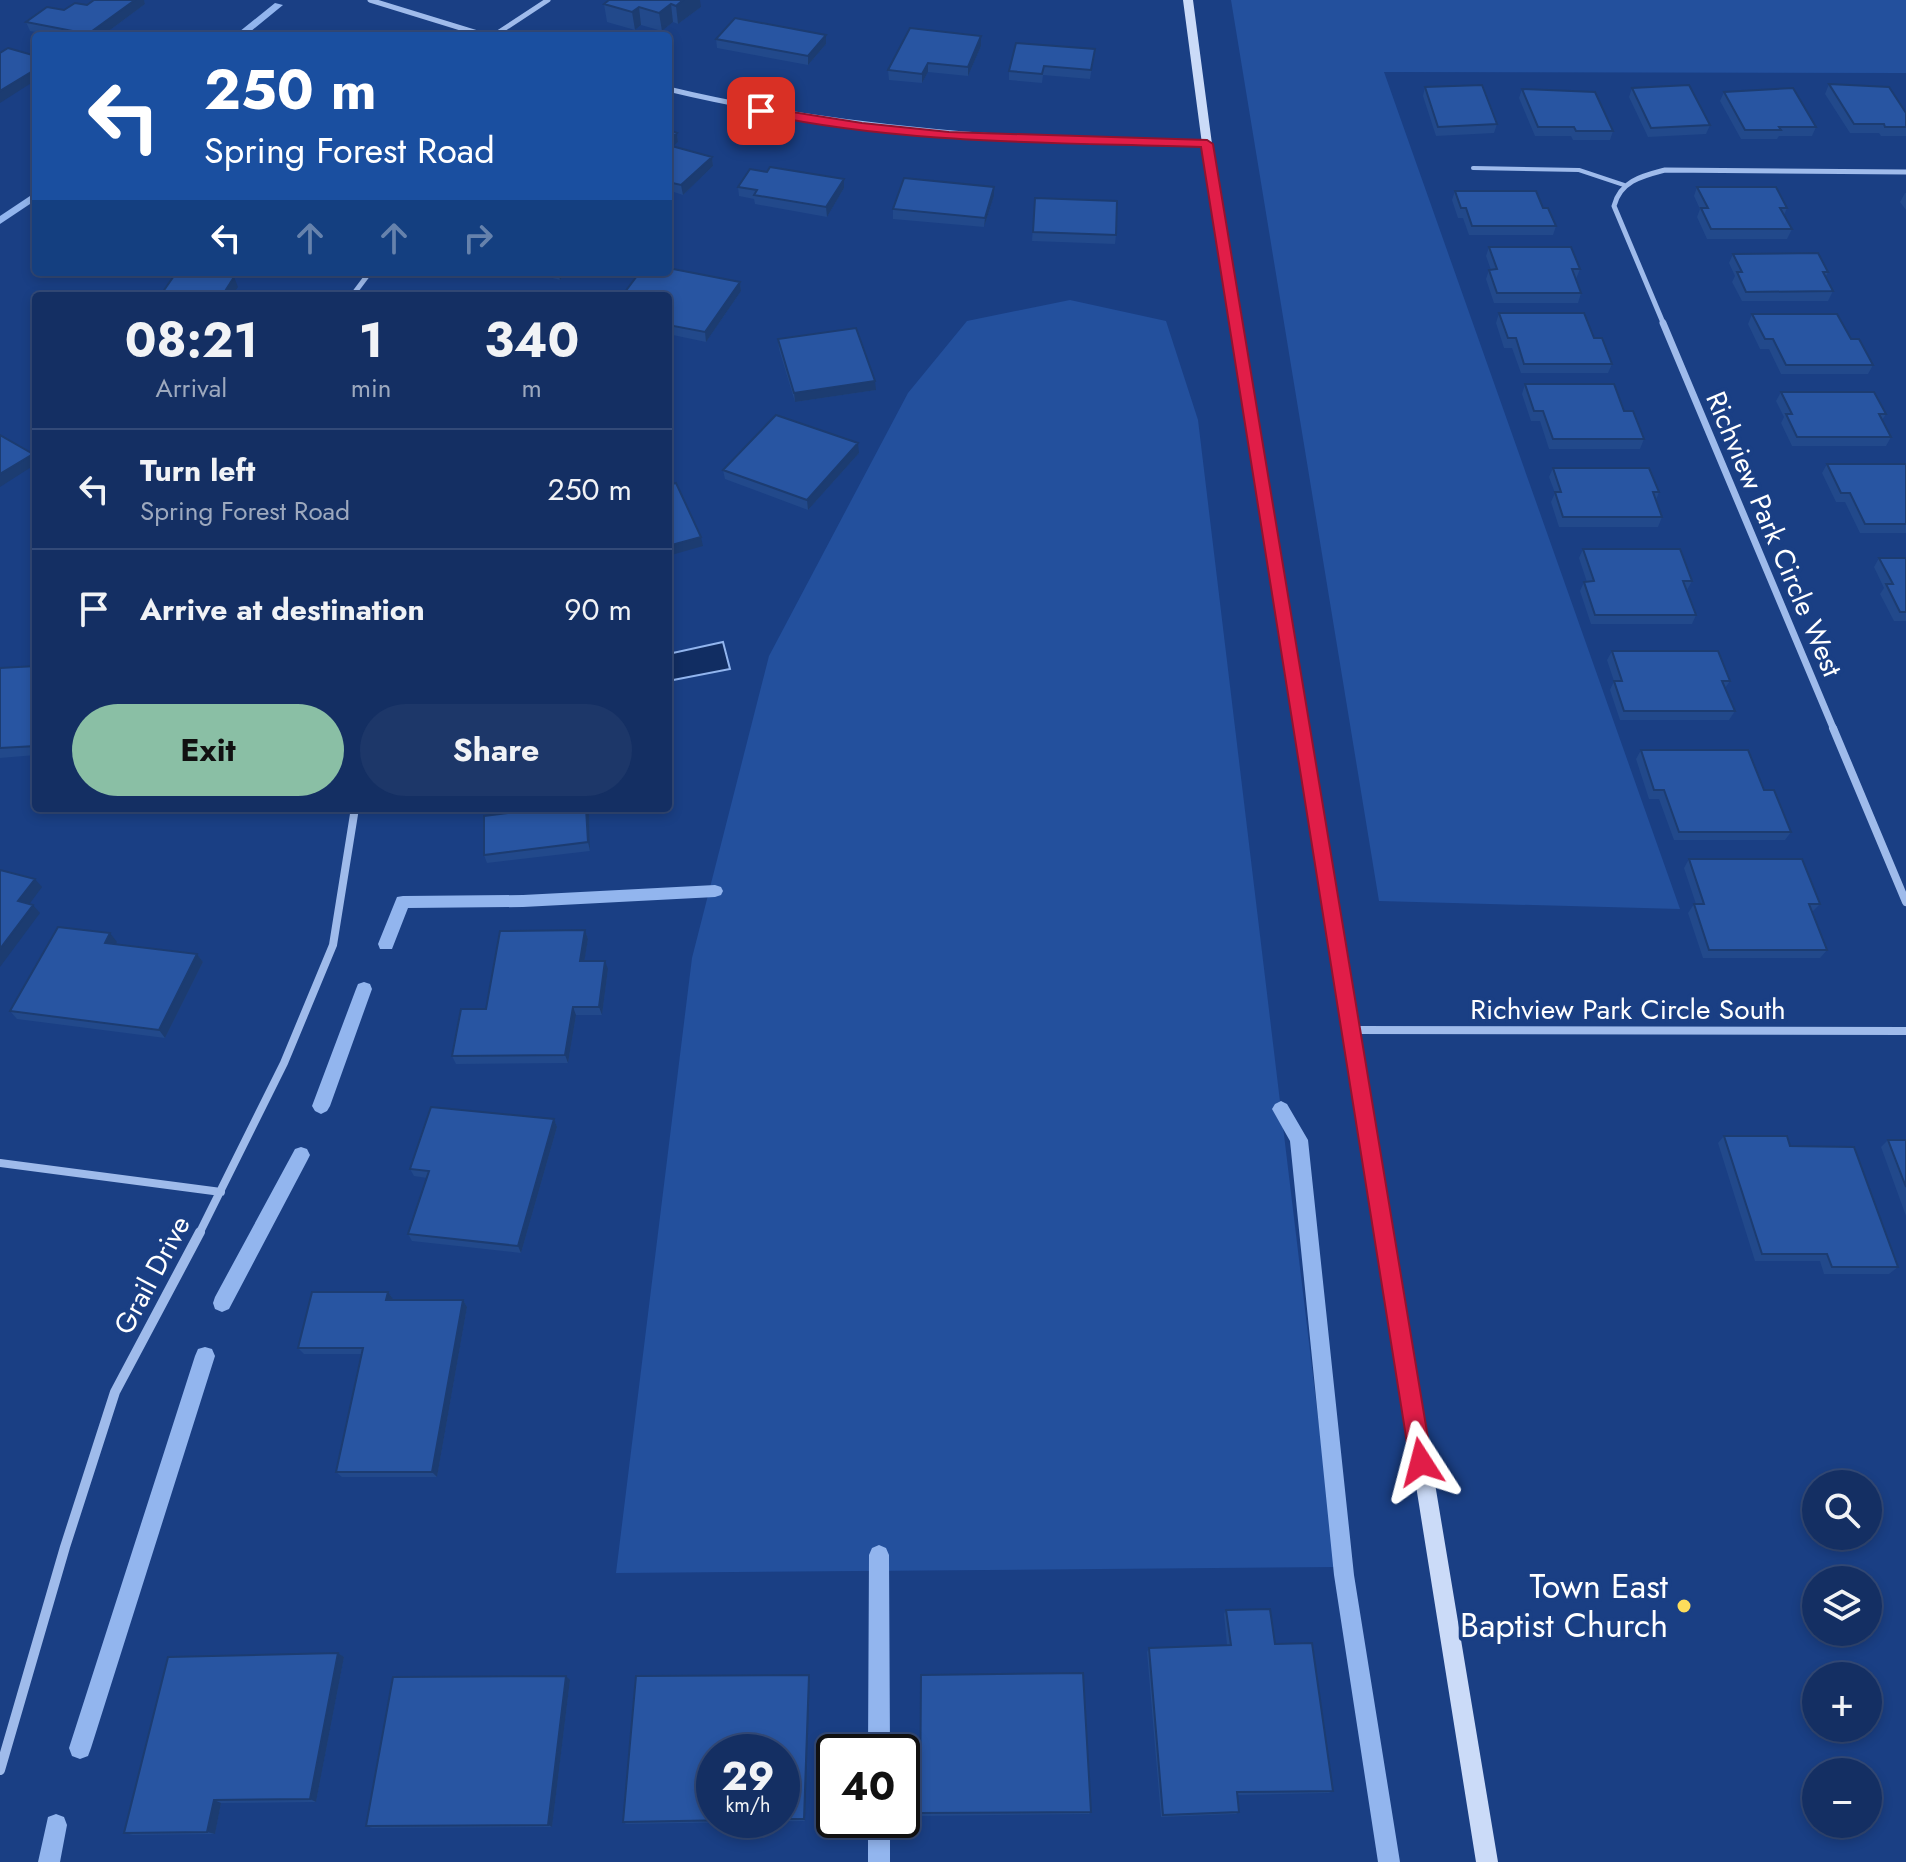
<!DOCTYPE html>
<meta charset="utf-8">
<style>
:root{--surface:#142f63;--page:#1d3769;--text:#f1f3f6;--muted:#9da9be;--line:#334a78;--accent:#8abfa5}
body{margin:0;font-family:Jost,sans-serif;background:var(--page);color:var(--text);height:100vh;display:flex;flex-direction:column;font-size:30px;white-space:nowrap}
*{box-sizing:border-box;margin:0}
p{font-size:26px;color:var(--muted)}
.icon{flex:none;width:44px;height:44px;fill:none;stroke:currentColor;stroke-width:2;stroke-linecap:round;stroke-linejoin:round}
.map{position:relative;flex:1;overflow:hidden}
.sheet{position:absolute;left:32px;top:292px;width:640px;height:520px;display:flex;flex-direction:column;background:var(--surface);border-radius:8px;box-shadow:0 4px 12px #0003,0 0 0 2px var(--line)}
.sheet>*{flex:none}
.top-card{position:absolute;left:32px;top:32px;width:640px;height:244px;border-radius:8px;box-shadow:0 4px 12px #0003,0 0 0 2px var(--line);background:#1a4fa0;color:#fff;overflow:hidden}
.buttons{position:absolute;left:1802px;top:1470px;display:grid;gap:16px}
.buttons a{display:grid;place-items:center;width:80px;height:80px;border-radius:50%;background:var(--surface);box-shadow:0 4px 12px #0003,0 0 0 2px var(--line);font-size:40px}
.speed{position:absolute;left:696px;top:1734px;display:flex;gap:16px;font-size:40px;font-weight:700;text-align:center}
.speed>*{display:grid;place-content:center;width:104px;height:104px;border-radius:50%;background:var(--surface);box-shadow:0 4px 12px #0003,0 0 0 2px var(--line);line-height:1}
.speed small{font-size:20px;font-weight:400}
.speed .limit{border:4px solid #111;border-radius:12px;background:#fff;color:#111}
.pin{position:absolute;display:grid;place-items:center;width:68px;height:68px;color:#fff;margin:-34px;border-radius:16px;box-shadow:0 4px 12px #0006}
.me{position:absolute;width:88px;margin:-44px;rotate:351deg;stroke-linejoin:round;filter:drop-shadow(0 0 6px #0008)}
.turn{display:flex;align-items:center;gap:28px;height:168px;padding:0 40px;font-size:36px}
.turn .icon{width:104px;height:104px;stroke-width:2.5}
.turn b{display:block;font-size:56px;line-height:68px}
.lanes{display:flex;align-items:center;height:76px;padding:0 40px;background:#0003;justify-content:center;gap:40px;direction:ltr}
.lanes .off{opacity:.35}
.eta{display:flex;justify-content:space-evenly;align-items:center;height:136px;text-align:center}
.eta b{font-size:48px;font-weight:700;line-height:56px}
.action{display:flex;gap:16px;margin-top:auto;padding:16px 40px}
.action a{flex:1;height:92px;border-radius:48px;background:var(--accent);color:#111;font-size:32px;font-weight:700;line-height:92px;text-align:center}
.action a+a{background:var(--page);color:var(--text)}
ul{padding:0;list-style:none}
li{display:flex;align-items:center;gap:24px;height:120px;padding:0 40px;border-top:2px solid var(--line)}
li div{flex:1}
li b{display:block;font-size:30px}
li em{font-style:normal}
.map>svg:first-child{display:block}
.green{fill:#23509d}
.water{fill:#112d62;stroke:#92b5ee;stroke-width:2}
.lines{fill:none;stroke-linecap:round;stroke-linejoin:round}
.stream{fill:#92b5ee;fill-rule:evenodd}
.lane{stroke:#9fbbeb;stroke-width:4}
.street-far3{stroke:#9fbbeb;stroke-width:5}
.street-far2{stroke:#9fbbeb;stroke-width:7}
.street-far1{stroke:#9fbbeb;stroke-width:8}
.street{stroke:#9fbbeb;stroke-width:10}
.secondary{fill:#cbdbf8;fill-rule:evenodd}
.wall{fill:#22498b;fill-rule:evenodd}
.shaded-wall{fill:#1c3c71}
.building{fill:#2855a2;stroke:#1c3c71;stroke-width:2}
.route{fill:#e11d48;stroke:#92132f;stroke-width:2}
.poi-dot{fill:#fedd5b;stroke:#1a3f84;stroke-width:3}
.labels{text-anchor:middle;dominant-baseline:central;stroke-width:8;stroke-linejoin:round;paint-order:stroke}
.street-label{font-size:28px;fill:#fff;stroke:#1a3f84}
.near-poi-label{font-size:34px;fill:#fff;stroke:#1a3f84;text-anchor:end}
</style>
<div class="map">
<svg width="1906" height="1862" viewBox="0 0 1906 1862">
<rect width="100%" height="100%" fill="#1a3f84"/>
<path class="green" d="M1231,0H1906V73L1384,72L1680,909L1379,901Z
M1070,300L1166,321L1198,420L1336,1567L616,1573L692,958L769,656L908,393L967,321Z"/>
<path class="water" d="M723,642L730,669L668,681V654Z"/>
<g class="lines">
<path class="stream" d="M275,3L283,5L245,36H234Z
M36,192V200L0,224V216Z
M715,885L721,887L723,891L721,895L715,897L523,907L408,908L392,949H380L378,944L397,897L403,896L523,895Z
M364,982L370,984L372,989L330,1106L327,1111L321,1114L315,1111L312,1106L356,989L358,984Z
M1281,1101L1287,1104L1308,1140L1354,1575L1400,1862H1378L1334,1575L1290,1141L1272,1109L1275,1104Z
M301,1147L307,1149L310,1155L307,1161L229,1309L222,1312L215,1309L213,1303L215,1297L295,1149Z
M205,1347L212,1349L215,1356L91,1748L88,1756L80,1759L72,1756L69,1748L195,1356L198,1349Z
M879,1545L886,1548L889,1555L890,1752H868L869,1555L872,1548Z
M56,1814L64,1817L67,1825L60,1862H38L48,1817Z
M868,1820H890V1862H868Z"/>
<path class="lane" d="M1473,168L1579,170L1624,185"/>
<path class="street-far3" d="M370,0L487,36
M493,36L548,0
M668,89C846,132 1025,141 1207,144
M352,296L370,272
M1664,325L1614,206C1620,181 1642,176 1665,170L1906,172"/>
<path class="street-far2" d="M1663,323L1834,730"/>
<path class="street-far1" d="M1833,728L1906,902
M1351,1030L1906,1031
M0,1163L221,1192
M199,1234L284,1063L333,945L355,808"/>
<path class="street" d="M0,1770L65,1547L115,1392L200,1232"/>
<path class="secondary" d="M1183,0H1193L1212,144L1498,1862H1476L1202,144Z"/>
</g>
<path class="wall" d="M92,0H144L145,4L102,36H56L30,31L26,22L87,5L92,1Z
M609,0L701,7L678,24L673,22L662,31L641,25L635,30L607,22L604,4Z
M981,36V46L968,76L928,72L922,83L889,80L888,70Z
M716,39L826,44L808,65L717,48Z
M1095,49L1090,79L1043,75L1042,83L1009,80V71Z
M1829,84L1906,113V136H1881L1879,133H1850L1825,94Z
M1425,87L1497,124L1494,133L1436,136L1423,96Z
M1632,88L1710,125L1706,134L1648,137L1629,97Z
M1522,89L1613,131L1610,140H1573L1571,136H1535L1519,98Z
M1724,92L1816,127L1812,136H1779L1777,139H1741L1720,101Z
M668,130L677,133L678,142L673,146L712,157L713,166L683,195L668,190Z
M767,172L844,179V188L827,217L755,204L754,199L739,196L738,187Z
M1697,187L1787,208L1784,215L1792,229L1787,239H1707L1697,217L1700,209L1694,196Z
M1455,191L1543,208L1556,226L1553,235H1469L1463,218H1458L1452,200Z
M1905,193H1906V210L1900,202Z
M994,196L984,227L893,219V209Z
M1035,198L1116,235L1115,244L1032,241Z
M1489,247L1580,269L1576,279L1581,293L1578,303H1494L1486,279L1489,270H1491L1486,256Z
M1733,254L1828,272L1825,278L1833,291L1828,301H1742L1732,282L1735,276L1729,263Z
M531,272H567L560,280Z
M740,282L741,291L706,342L668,334V296Z
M1499,313L1612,364L1608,373H1521L1512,348H1504L1496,323Z
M1752,314L1851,339L1873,365L1868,374H1781L1769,349H1760L1748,324Z
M778,339L876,390L795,402L779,349Z
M1525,384L1624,411L1644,439L1640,449H1549L1540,421H1531L1522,394Z
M1781,392L1886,414L1882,420L1891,437L1886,446H1792L1781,423L1784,417L1776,401Z
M859,453L808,510L725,479L723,470Z
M1827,464H1906V533H1860L1845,502H1836L1822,473Z
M1553,468L1659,492L1656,500L1662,517L1658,527H1559L1551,502L1555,493L1549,477Z
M1583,549L1692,581L1687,590L1696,615L1692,624H1591L1580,591L1584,582H1587L1579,558Z
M1879,558H1906V621H1894L1880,594L1884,588L1874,567Z
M1612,651L1730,681L1725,688L1735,711L1729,720H1620L1610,690L1614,681L1607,660Z
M36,666V755L0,758V668Z
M1641,750L1764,790L1791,832L1785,840H1674L1659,799H1649L1636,759Z
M589,808L590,851L487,863L484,855Z
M1689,859L1820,904L1812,912L1827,950L1820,958H1703L1688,913L1694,904H1696L1684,868Z
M585,930L588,939L584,961L608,969L602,1015H576L568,1063L456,1064L452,1056L486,1009Z
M117,942L115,944L197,954L203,962L165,1038L17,1019L10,1011Z
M554,1119L557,1127L521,1253L412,1241L408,1234L427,1178L414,1176L410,1169Z
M1724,1136L1790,1146L1898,1267L1889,1274H1824L1820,1261H1755L1718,1143Z
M1888,1140H1906V1216L1881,1147Z
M388,1292L393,1299V1300H463L467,1307L437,1477H342L336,1472L362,1354H304L298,1348Z
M1226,1610L1275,1644L1333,1791L1329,1793L1237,1795L1239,1812L1236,1814L1161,1817L1147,1652L1149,1648L1227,1645L1224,1614Z
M338,1653L344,1657L316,1802L221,1803L215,1834L133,1835L124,1833Z
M809,1675L810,1678L805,1821L626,1824L623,1822ZM782,1752V1820H714Z
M921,1675L1091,1812L1089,1814L921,1816Z
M570,1680L552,1827L372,1828L366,1826Z"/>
<path class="shaded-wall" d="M135,0H144L145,4L102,36H89L88,34Z
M683,0H700L701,7L678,24L676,6Z
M671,4L673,22L662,31L659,13Z
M639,7L641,25L635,30L632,12Z
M826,35V44L808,65V56Z
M981,36V46L968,76V67Z
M928,63V72L922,83V74Z
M36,69V80L0,103V91Z
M677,133L678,142L668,151V141Z
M712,157L713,166L683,195L681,185Z
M844,179V188L827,217L826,207Z
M994,187V196L984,227L985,218Z
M558,272H567L560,280Z
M234,277L238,287L232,296H222Z
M740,282L741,291L706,342L705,332Z
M875,381L876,390L795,402L794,393Z
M858,443L859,453L808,510L807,500Z
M33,454L36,459V464L0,487V474Z
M701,537L703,546L668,556V546Z
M586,808H589L590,851L588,842Z
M35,879L42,887L25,910L18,901Z
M33,905L40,913L0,967V949Z
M585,930L588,939L583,969L580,961Z
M110,933L117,942L111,951L105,943Z
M197,954L203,962L165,1038L159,1030Z
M605,961L608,969L602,1015L599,1007Z
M573,1007L576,1015L568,1063L565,1055Z
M554,1119L557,1127L521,1253L518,1246Z
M388,1292L393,1299L391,1307L386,1300Z
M463,1300L467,1307L437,1477L432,1472Z
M338,1653L344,1657L316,1802L310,1799Z
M809,1675L810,1678L805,1821L804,1819Z
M566,1676L570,1680L552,1827L548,1825Z
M214,1800L221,1803L215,1834L207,1832Z"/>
<path class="building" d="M94,0H135L88,34L26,22L47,7L64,10L75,3L87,5Z
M609,0H683L676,6L671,4L659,13L639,7L632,12L604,4Z
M735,18L826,35L808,56L716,39Z
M910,28L981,36L968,67L928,63L922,74L888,70Z
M1016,43L1095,49L1091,70L1044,66L1042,74L1009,71Z
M8,48L36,56V69L0,91V53Z
M1829,84L1889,87L1906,113V127H1885L1884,124H1854Z
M1482,85L1497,124L1438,127L1425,87Z
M1689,85L1710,125L1651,128L1632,88Z
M1793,88L1816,127H1779L1781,130H1745L1724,92Z
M1522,89L1595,92L1613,131H1576L1574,127H1538Z
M668,130L677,133L668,141Z
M668,145L712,157L681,185L668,182Z
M770,167L844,179L826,207L754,195L757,190L738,187L750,169L767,172Z
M904,178L994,187L985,218L893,209Z
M1697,187H1776L1787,208H1780L1792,229H1711L1701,208H1708Z
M1455,191H1536L1543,208H1548L1556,226H1472L1466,208H1461Z
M1035,198L1117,201L1116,235L1033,232Z
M1489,247H1571L1580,269H1572L1581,293H1497L1489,270L1497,269Z
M1818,253L1828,272H1823L1833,291L1746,292L1737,272H1742L1733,254Z
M668,268L740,282L705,332L668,325V296H622L640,272H668Z
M176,273L234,277L222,296H160Z
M1499,313H1584L1594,338H1602L1612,364H1524L1516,338H1508Z
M1752,314H1837L1851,339H1859L1873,365H1786L1773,339H1765Z
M856,328L875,381L794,393L778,339Z
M1525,384H1614L1624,411H1633L1644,439H1553L1543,411H1534Z
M1781,392H1874L1886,414H1879L1891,437H1797L1786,414H1792Z
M776,415L858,443L807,500L723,470Z
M0,435L33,454L0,474Z
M1827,464H1906V524H1865L1850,493H1841Z
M1553,468H1649L1659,492H1653L1662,517H1563L1555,492H1561Z
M676,483L701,537L668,546V485Z
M1583,549H1680L1692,581H1683L1696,615H1595L1584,582L1594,581Z
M1879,558H1906V612H1900L1886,584H1893Z
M1612,651H1718L1730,681H1722L1735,711H1624L1614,681H1622Z
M36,666V746L0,748V668Z
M1641,750H1748L1764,790H1774L1791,832H1679L1664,790H1654Z
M508,808H586L588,842L484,855V816L507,813Z
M1689,859H1802L1820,904H1809L1827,950H1709L1694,904H1704Z
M0,870L35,879L18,901L33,905L0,949Z
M58,927L110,933L105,943L197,954L159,1030L10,1011Z
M585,930L580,961H605L599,1007H573L565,1055L452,1056L461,1009H486L500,931Z
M431,1107L554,1119L518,1246L408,1234L429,1171L410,1169Z
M1724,1136H1787L1790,1146L1854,1147L1898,1267H1832L1827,1254H1762Z
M1888,1140H1906V1187Z
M312,1292H388L386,1300H463L432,1472H336L363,1348H298Z
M1270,1609L1275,1644L1312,1643L1333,1791L1237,1792L1239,1812L1163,1815L1149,1648L1231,1645L1226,1610Z
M338,1653L310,1799L214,1800L207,1832L124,1833L168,1657Z
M1083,1673L1091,1812L920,1813L921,1675Z
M809,1675L804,1819H782V1752H714V1820H734L623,1822L636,1676Z
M566,1676L548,1825L366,1826L393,1677Z"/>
<path class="route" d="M761,107L862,123L949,132L1207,140L1213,144L1432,1462L1429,1470L1421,1473L1413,1470L1410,1462L1201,147C1053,142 903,145 757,113L756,111Z"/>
<circle class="poi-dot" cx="1684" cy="1606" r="8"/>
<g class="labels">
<g class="street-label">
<text transform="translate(1774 534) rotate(67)">Richview Park Circle West</text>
<text x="1628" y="1009">Richview Park Circle South</text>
<text transform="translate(152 1275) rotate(-62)">Grail Drive</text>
</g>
<g class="near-poi-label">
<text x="1668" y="1586">Town East<tspan x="1668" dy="39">Baptist Church</tspan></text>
</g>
</g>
</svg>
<div class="buttons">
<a><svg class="icon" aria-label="search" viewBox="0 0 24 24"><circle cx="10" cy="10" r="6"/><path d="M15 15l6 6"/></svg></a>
<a><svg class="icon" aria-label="layers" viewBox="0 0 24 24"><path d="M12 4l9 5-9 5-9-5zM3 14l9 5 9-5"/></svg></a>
<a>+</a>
<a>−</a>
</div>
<div class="speed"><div>29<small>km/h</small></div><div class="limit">40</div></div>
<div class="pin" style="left:761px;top:111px;background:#d93025"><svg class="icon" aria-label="arrive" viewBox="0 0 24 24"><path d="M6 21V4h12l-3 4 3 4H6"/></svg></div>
<svg class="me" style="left:1421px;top:1462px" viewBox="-20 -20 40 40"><path d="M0-17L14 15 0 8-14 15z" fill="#e11d48" stroke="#fff" stroke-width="4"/></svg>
<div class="top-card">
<div class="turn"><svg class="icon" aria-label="left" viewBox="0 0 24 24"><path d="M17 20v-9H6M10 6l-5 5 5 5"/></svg><div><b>250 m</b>Spring Forest Road</div></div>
<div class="lanes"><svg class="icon" aria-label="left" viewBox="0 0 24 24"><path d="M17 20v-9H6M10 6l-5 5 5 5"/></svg><svg class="icon off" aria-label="ahead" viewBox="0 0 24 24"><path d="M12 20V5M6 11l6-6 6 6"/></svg><svg class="icon off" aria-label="ahead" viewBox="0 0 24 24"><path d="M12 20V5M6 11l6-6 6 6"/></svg><svg class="icon off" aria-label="right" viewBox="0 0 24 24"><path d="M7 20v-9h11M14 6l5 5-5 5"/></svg></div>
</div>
<section class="sheet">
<div class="eta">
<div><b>08:21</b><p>Arrival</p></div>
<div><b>1</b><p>min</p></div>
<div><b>340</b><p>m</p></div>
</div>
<ul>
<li><svg class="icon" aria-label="left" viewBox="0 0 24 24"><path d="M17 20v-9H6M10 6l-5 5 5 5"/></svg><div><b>Turn left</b><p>Spring Forest Road</p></div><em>250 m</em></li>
<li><svg class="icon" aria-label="arrive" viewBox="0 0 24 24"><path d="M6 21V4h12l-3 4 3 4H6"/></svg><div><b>Arrive at destination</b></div><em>90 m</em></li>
</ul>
<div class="action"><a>Exit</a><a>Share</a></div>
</section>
</div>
